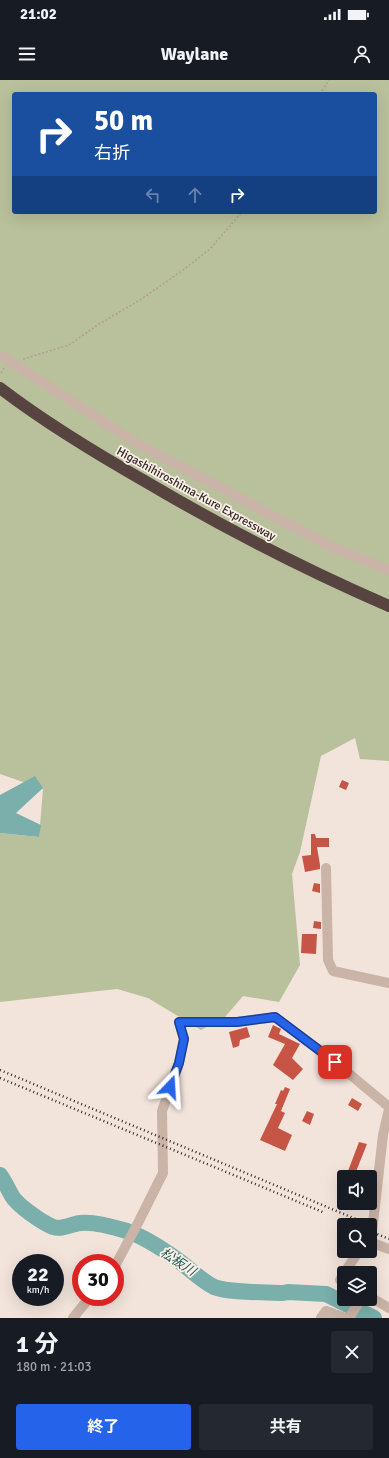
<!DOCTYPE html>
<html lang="ja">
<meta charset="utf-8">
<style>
:root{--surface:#171b24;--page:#242831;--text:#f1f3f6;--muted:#9ea1a6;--accent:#2563eb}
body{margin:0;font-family:Signika,"Noto Sans JP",sans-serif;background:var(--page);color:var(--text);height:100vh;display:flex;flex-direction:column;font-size:15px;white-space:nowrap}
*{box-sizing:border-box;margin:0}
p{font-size:13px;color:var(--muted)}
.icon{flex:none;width:22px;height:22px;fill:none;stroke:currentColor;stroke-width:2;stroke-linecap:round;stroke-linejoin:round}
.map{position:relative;height:1238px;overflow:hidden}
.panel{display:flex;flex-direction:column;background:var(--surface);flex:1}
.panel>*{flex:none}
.guide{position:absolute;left:12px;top:12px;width:365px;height:122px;border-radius:4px;box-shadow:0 4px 16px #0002;background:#1a4fa0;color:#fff;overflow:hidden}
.buttons{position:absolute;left:337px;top:1090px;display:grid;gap:8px}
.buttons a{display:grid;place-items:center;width:40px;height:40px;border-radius:4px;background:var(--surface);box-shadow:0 4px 16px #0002;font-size:20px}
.speed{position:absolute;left:12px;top:1174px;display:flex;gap:8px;font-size:20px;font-weight:700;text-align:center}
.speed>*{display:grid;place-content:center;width:52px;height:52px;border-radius:50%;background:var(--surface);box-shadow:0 4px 16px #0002;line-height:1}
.speed small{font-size:10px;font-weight:400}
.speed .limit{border:6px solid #d22;background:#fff;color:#111}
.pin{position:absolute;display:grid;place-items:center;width:34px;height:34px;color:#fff;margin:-17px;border-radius:8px;box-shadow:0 2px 6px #0006}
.me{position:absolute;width:44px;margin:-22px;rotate:20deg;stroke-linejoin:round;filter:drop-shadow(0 0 3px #0008)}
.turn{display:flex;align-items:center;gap:14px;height:84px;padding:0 16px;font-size:18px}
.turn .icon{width:52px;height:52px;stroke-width:2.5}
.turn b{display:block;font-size:28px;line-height:34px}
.lanes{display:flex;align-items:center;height:38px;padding:0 16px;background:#0003;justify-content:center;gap:20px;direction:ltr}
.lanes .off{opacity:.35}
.round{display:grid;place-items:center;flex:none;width:42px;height:42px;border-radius:4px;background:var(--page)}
.head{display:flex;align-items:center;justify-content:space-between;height:68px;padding:0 16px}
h1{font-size:24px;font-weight:700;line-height:30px}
.action{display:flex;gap:8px;margin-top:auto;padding:8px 16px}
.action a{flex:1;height:46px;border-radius:4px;background:var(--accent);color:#fff;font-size:16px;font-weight:700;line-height:46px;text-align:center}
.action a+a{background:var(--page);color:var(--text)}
.status{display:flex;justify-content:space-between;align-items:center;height:28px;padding:0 20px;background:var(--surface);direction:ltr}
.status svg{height:11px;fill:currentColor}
header{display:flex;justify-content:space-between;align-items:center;height:52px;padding:0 16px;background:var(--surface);font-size:18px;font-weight:700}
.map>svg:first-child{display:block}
.green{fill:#b8c19b;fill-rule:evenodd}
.water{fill:#7aafab}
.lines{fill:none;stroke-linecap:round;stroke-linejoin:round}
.river{stroke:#7aafab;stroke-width:16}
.building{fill:#c65545}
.path{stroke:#b59c91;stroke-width:1.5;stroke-dasharray:2 2;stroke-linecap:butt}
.minor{stroke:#cab3a7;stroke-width:10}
.motorway{stroke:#57433f;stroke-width:12}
.rail{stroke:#362a27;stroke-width:2.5;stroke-dasharray:1 3;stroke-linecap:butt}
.route-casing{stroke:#184099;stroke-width:10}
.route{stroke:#2563eb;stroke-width:7}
.labels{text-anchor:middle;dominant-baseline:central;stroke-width:3.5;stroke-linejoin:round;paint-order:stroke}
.street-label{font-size:12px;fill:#362a27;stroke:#f9efe7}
.water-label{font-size:13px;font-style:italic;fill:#1d5754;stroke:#f9efe7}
</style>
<div class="status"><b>21:02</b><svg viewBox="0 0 49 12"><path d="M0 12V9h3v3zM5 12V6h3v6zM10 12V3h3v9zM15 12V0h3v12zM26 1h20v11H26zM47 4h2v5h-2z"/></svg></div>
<header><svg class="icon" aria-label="menu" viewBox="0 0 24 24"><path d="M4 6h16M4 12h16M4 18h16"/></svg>Waylane<svg class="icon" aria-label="person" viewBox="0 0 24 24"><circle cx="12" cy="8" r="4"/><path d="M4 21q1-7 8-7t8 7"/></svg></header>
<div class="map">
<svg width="389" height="1238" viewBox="0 0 389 1238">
<rect width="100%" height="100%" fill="#f2e4db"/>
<path class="green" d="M0,0H389V681L360,679L355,658L321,676L300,772L292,794L300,885L279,922L243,916L225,937L201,950L148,918L117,909L0,922V753L39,757L43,709L0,694ZM14,14H375V132H14Z"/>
<path class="water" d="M35,696L43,708L16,733L41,745L39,757L0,753V715Z"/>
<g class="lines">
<path class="river" d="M0,1095C5,1102 8,1109 12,1116C18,1126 43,1143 53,1147C62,1150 71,1144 80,1143C94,1141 114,1147 127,1151C144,1157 161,1168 175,1178C188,1187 200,1200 214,1207C229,1213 266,1212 283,1213L288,1212L326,1214L374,1238"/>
</g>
<path class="building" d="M342,700L349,703L346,710L339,707Z
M311,754H315L316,758H329V767H317L320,785V789L305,792L302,776L311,775Z
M314,803L320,804V813L312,811Z
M314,841L321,842V849L313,848Z
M302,854H317L316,874L301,873Z
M273,945L281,949L279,954L300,964L292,978L303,989L293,1000L273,985L285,964L268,957Z
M247,947L250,957L240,960L239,966L233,968L229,952Z
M285,1007L290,1009L281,1031L285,1033L278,1048L292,1055L285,1071L260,1060L277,1024H275L281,1010L283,1011Z
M352,1018L362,1024L358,1031L348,1025Z
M307,1031L314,1034L310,1045L302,1041Z
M359,1062L367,1064L355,1094L348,1091Z"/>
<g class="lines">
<path class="path" d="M320,14L329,0
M23,279L69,265L99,244L140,220L183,190L210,169L242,132
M1,293L4,288"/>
<path class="minor" d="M0,275L138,364L332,467L389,490
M326,788L328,880L333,891L389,903
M372,1152L383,1055L389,1029
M370,1162L389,1169
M115,1186L138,1143L163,1093L162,1031L179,983L184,959L179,942H237L275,937L335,982L389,1027
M344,1193L359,1171
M344,1194L340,1200L344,1202
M370,1217L389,1228
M73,1238L90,1217
M321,1238L326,1231L345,1238
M349,1238L361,1219"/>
<path class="motorway" d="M0,308C47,344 97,374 148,403C226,449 306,490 389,526"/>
<path class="rail" d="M0,990L370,1145
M0,998L325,1133
M370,1151L389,1159"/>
</g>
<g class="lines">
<defs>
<path id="route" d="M170,1007L179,983L184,959L179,942H237L275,937L335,982"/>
</defs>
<use href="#route" class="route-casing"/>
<use href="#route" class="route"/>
</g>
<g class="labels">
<g class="street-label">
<text transform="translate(196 414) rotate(29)">Higashihiroshima-Kure Expressway</text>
</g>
<g class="water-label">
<text transform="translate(178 1182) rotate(33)">松板川</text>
</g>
</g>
</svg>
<div class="buttons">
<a><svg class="icon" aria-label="sound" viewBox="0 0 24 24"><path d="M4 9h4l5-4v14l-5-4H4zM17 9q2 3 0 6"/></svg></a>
<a><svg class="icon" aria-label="search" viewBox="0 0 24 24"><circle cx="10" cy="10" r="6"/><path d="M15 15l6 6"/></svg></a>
<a><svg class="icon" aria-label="layers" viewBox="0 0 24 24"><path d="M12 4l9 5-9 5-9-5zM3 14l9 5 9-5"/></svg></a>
</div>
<div class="speed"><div>22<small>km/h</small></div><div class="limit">30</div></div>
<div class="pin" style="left:335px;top:982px;background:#d93025"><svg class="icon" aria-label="arrive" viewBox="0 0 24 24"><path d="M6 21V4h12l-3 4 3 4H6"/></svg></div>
<svg class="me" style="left:170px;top:1007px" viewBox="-20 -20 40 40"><path d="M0-17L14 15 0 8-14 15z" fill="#2563eb" stroke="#fff" stroke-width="4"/></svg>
<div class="guide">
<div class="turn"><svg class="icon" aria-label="right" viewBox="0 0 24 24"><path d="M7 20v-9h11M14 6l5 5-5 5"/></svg><div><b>50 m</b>右折</div></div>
<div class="lanes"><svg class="icon off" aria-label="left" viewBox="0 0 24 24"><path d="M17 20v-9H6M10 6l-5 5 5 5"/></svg><svg class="icon off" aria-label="ahead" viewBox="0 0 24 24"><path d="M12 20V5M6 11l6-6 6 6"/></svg><svg class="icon" aria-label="right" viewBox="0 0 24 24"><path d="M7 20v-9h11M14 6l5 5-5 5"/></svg></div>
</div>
</div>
<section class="panel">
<div class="head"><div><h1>1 分</h1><p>180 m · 21:03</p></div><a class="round"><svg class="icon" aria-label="close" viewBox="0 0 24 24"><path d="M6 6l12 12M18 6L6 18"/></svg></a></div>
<div class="action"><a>終了</a><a>共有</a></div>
</section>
